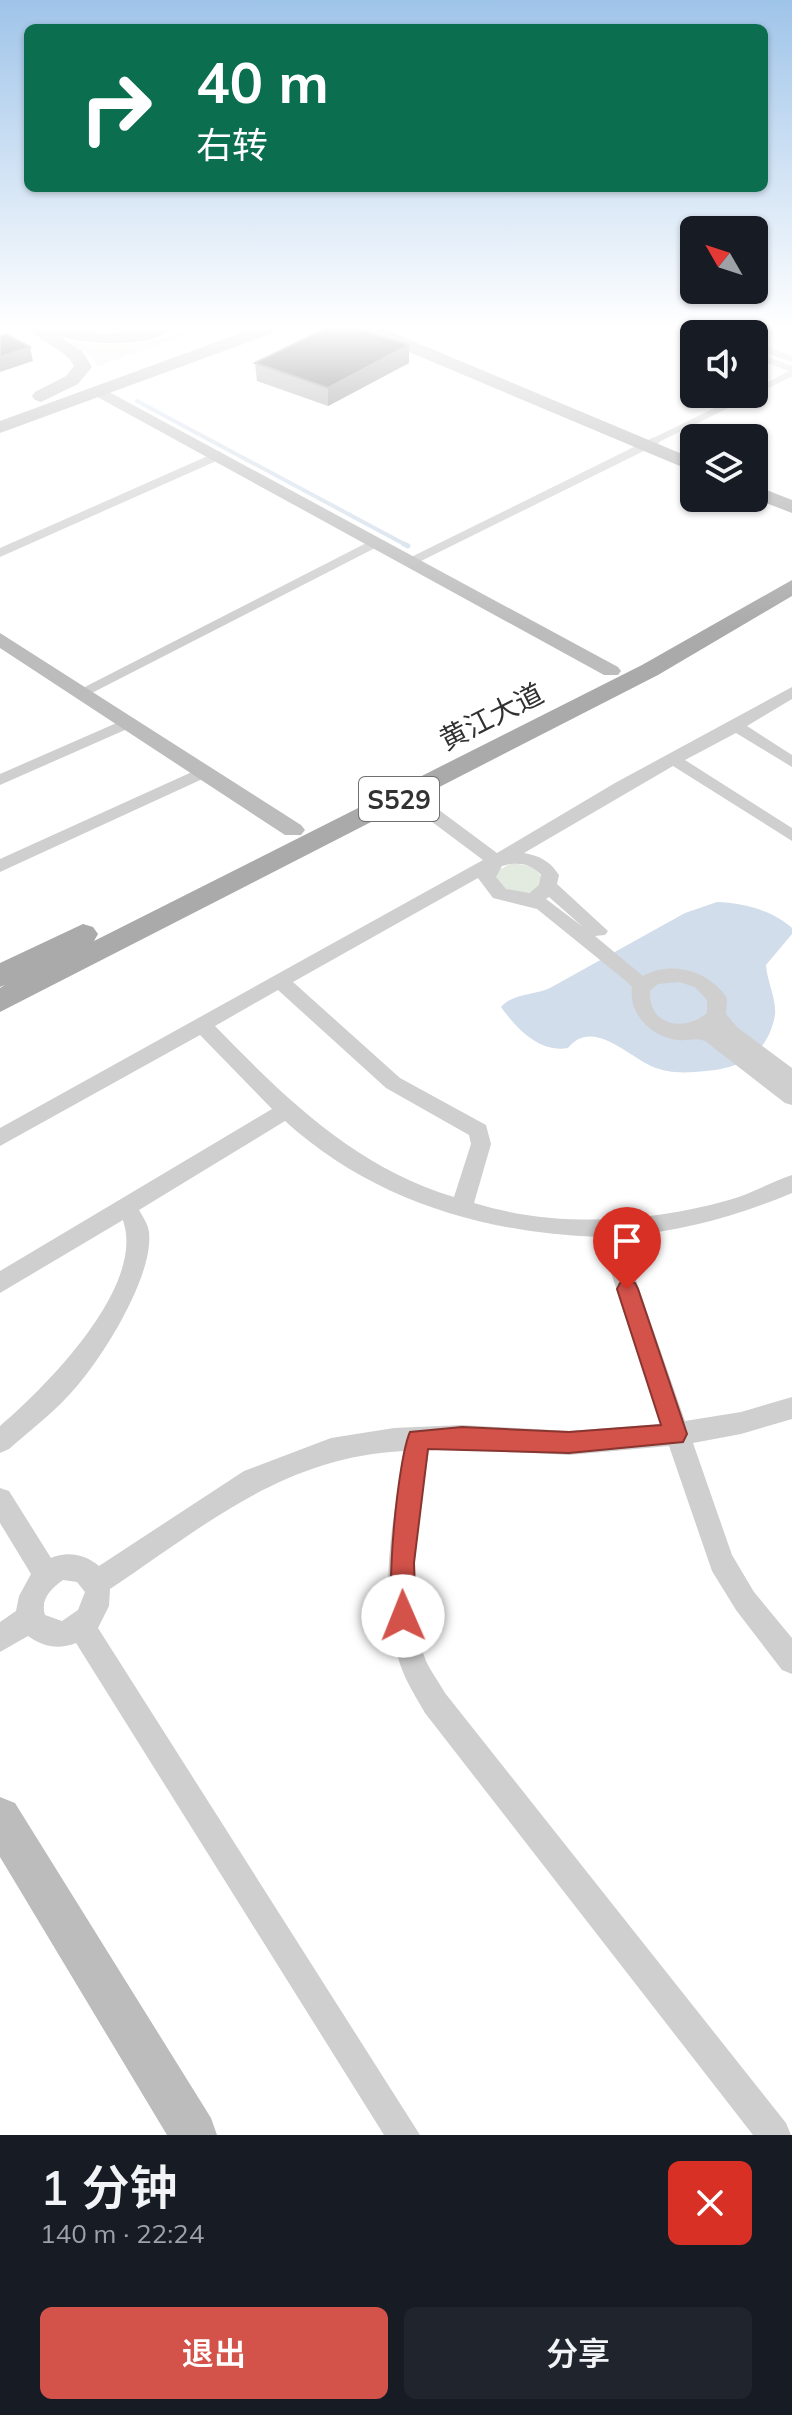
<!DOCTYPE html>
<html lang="zh">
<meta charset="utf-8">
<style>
:root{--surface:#171b24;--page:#20242c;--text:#f1f3f6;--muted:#9ea1a6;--accent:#d3524a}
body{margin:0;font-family:Mulish,"Noto Sans SC",sans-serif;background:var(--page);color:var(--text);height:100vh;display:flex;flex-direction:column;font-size:30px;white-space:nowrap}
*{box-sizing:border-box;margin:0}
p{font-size:26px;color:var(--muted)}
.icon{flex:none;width:44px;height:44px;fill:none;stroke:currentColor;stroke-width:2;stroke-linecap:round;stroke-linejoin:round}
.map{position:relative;height:2135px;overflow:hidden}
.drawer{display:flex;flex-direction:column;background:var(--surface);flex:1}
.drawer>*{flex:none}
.hud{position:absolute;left:24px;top:24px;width:744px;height:168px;border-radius:12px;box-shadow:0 2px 6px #0004;background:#0b6e4f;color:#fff;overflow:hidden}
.needle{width:52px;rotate:309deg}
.tools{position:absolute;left:680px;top:216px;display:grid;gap:16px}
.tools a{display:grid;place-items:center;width:88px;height:88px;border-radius:12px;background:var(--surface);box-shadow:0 2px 6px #0004;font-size:40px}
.pin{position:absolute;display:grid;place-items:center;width:68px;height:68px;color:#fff;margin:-82px -34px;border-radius:50% 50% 50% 0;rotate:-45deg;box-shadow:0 0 8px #0007}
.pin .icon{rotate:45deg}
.me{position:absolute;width:88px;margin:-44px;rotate:359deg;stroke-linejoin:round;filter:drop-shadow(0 0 6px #0008)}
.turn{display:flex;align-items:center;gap:28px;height:168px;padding:0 40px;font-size:36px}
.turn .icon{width:104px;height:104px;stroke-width:2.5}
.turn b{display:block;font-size:56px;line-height:68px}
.round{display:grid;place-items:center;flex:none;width:84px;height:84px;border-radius:12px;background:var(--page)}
.head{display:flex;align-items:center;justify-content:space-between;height:136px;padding:0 40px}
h1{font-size:48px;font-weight:600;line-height:60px}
.cta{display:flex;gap:16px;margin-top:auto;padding:16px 40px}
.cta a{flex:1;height:92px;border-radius:12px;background:var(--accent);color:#fff;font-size:32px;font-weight:600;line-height:92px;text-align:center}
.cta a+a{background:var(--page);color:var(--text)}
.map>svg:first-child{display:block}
.green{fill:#e3eadf}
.water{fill:#d1ddea}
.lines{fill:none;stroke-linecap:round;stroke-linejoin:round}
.stream-far1{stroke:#d1ddea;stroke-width:4}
.stream{stroke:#d1ddea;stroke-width:5}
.lane{stroke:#cfcfcf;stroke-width:6}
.street{fill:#cfcfcf;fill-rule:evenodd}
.secondary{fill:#bcbcbc;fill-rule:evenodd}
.primary{fill:#aaa;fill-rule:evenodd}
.wall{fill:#8c8c8c}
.shaded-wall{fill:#5e5e5e}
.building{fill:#191919;stroke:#5e5e5e;stroke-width:2}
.route{fill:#d3524a;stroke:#893530;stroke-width:2}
.labels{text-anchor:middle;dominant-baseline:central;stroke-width:8;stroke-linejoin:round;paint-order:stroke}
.shield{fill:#fff;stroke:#707070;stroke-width:2}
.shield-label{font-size:26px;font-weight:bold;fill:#323232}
.street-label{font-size:28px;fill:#323232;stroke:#fff}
</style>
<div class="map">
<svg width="792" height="2135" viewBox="0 0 792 2135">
<rect width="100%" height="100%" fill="#fff"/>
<path class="green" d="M192,329H202L98,366L88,354L70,342C112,348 151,345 192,329Z
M512,863L534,867L542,878L540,885L528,893L506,891L495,877L499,870Z"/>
<path class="water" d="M717,902C742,903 773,910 792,928V934L766,965C767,983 779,1003 774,1020C765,1056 740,1068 706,1071C687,1073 669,1074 651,1066C627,1055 592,1018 568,1048C539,1053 516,1028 501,1007C511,994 535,995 550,988L685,913Z"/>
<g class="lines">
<path class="stream-far1" d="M137,401L408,546"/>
<path class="stream" d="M404,544L408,546"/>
<path class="lane" d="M682,329L697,334
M710,329L724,334
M754,345L792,359
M754,355L792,369
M754,392L792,373
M654,441L750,394"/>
<path class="street" d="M654,437L660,441L658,444L415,564L403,561Z
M219,451L225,455L223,458L0,557V548Z
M376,538L383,542L381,545L86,696H76L73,693Z
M792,687V699L747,726L792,755V767L736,733L685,760L792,828V841L673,766L524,853C540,856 550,861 559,875L557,884L608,931L605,935L595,936L643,976C672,960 709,971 727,998L726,1014L737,1027L792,1068V1105L785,1103L705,1041C695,1037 689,1041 679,1040C652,1038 628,1014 632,987L626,981L537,909L493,898L478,878L293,982L400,1078L486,1125L491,1144L474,1203C555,1228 648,1223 729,1200C751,1194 771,1182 792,1175V1193C735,1217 682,1231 621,1237L685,1421L741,1412L792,1397V1419L741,1434L693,1443L732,1555L754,1592L792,1638V1674L782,1670L736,1610L712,1571L669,1446L569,1455L462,1449L429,1450C420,1515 400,1597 426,1661C431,1672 439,1682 445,1693L786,2123L791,2135H753L425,1713C416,1697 406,1682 400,1664C377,1595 393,1520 404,1451C283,1457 206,1525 110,1589L109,1606L98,1628L420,2135H384L76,1643C58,1650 44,1647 28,1636L0,1652V1622L16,1611L19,1596L31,1574L0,1523V1488L9,1491L51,1558C67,1551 85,1554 99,1566L244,1471L331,1438L394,1428L462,1425L569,1431L662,1424L599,1237C483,1233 372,1200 285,1121L139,1210C143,1217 148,1224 149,1232C154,1275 104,1355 77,1386C57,1410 32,1429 9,1449L0,1453V1426C45,1388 143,1289 124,1224L123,1220L0,1293V1271L272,1109L200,1035L0,1146V1128L483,860L384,786V778H396L497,853L615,783ZM510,864C523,863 532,865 541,875L539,885L529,893L506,889L496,877L502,866ZM549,897L583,927L546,899ZM679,982L695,987L707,1000V1013C683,1033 648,1025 650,991L658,984ZM278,990L386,1088L469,1135L471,1144L454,1197C355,1167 285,1098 215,1026ZM63,1580L77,1582L85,1592L78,1610L62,1621L45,1615C40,1599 51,1589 63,1580Z
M128,718L136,723L134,726L0,785V774Z
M203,767L211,772L209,776L0,872V859Z"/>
<path class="secondary" d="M98,386L618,667L621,671L618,675H604L92,394V388Z
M0,633L301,825L305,830L301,835H285L0,648Z
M0,1797L15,1803L211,2118L217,2135H167L0,1857Z"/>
<path class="primary" d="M30,329L107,333L171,329C150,349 87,344 60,337L82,351L92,367L78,384L41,402L35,400L32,396L35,392L66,376L74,366C65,348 42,344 30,329Z
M252,329H275L273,333L0,433V421Z
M362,329H384L694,459V472L364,333Z
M754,485L792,500V513L753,498Z
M792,580V596L658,675L0,1012V988L5,985L0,987V963L83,924L93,927L98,934L94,941L642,665Z"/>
</g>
<path class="wall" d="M409,345V363L328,406L257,381L255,363Z"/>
<path class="shaded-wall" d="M409,345V363L328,406V388Z
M30,347L33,361L0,372V357Z"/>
<path class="building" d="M325,329H357L409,345L328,388L255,363Z
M6,334L30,347L0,357V336Z"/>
<linearGradient id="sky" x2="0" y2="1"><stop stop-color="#9fc4e9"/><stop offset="0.52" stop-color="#fff"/><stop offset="1" stop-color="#fff" stop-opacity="0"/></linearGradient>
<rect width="792" height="628" fill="url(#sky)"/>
<path class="route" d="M627,1280L635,1283L638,1289L687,1434L683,1442L569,1453L428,1449L414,1563L416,1616L412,1624L403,1628L395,1624C384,1598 398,1458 410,1432L462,1427L569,1432L661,1425L617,1289L620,1283Z"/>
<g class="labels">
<rect class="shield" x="359" y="777" width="80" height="44" rx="6"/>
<g class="shield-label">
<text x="399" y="799">S529</text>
</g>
<g class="street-label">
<text transform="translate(491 716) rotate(-27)">黄江大道</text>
</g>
</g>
</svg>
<div class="tools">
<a><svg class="needle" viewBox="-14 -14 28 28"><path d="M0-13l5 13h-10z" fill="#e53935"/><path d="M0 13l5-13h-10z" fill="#9ea1a6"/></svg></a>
<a><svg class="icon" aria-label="sound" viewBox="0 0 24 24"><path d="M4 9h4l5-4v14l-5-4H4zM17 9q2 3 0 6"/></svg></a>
<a><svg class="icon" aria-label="layers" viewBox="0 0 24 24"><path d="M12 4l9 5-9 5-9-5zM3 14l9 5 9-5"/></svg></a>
</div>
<div class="pin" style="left:627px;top:1289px;background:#d93025"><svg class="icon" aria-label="arrive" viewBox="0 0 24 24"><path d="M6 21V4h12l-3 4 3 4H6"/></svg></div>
<svg class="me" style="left:403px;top:1616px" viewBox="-20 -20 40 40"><circle r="19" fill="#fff"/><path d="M0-13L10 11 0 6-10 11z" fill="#d3524a"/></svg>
<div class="hud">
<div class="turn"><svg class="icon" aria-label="right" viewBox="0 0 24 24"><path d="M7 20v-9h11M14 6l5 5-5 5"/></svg><div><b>40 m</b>右转</div></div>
</div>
</div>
<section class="drawer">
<div class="head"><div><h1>1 分钟</h1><p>140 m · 22:24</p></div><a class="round" style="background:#d93025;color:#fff"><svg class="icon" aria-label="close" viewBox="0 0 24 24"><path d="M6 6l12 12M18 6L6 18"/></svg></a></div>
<div class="cta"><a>退出</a><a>分享</a></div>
</section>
